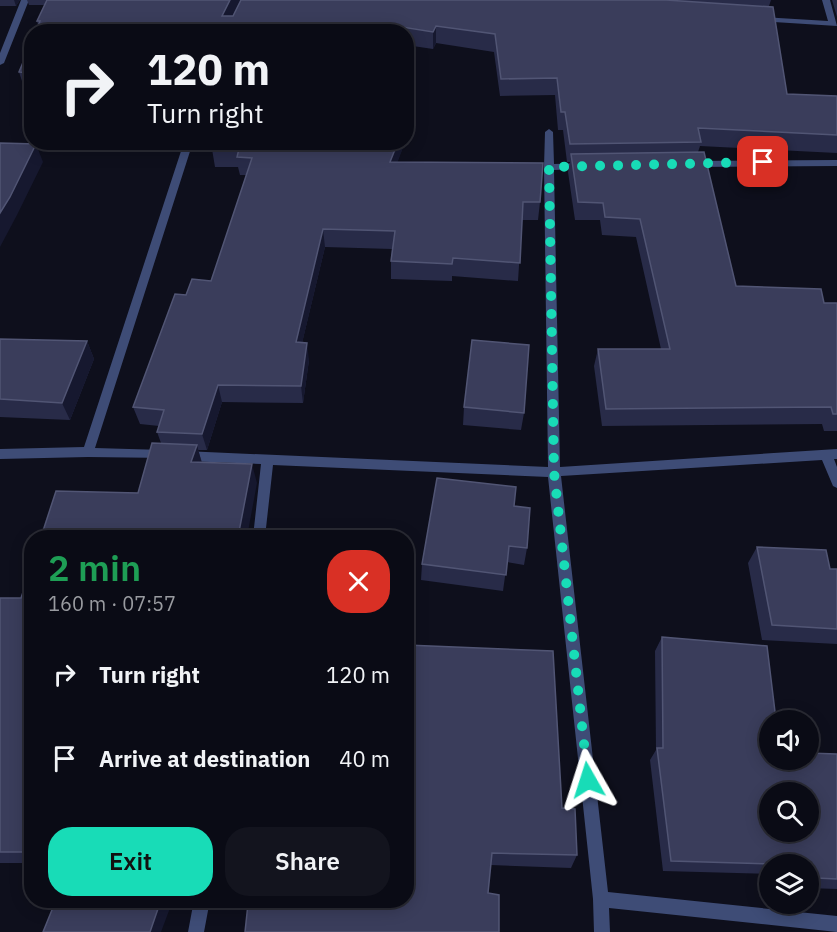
<!DOCTYPE html>
<meta charset="utf-8">
<style>
:root{--surface:#0a0b15;--page:#13141e;--text:#f1f3f6;--muted:#999ba0;--line:#2a2b34;--accent:#18dcb7}
body{margin:0;font-family:"IBM Plex Sans",sans-serif;background:var(--page);color:var(--text);height:100vh;display:flex;flex-direction:column;font-size:22px;white-space:nowrap}
*{box-sizing:border-box;margin:0}
p{font-size:20px;color:var(--muted)}
.icon{flex:none;width:33px;height:33px;fill:none;stroke:currentColor;stroke-width:2;stroke-linecap:round;stroke-linejoin:round}
.map{position:relative;flex:1;overflow:hidden}
.side{position:absolute;left:24px;top:530px;width:390px;height:378px;display:flex;flex-direction:column;background:var(--surface);border-radius:24px;box-shadow:0 3px 15px #0003,0 0 0 2px var(--line)}
.side>*{flex:none}
.hud{position:absolute;left:24px;top:24px;width:390px;height:126px;border-radius:24px;box-shadow:0 3px 15px #0003,0 0 0 2px var(--line);background:#0a0b15;color:var(--text);overflow:hidden}
.buttons{position:absolute;left:759px;top:710px;display:grid;gap:12px}
.buttons a{display:grid;place-items:center;width:60px;height:60px;border-radius:50%;background:var(--surface);box-shadow:0 3px 15px #0003,0 0 0 2px var(--line);font-size:30px}
.pin{position:absolute;display:grid;place-items:center;width:51px;height:51px;color:#fff;margin:-26px;border-radius:12px;box-shadow:0 3px 9px #0006}
.me{position:absolute;width:66px;margin:-33px;rotate:354deg;stroke-linejoin:round;filter:drop-shadow(0 0 4px #0008)}
.turn{display:flex;align-items:center;gap:21px;height:126px;padding:0 24px;font-size:27px}
.turn .icon{width:78px;height:78px;stroke-width:2.5}
.turn b{display:block;font-size:42px;line-height:51px}
.round{display:grid;place-items:center;flex:none;width:63px;height:63px;border-radius:24px;background:var(--page)}
.summary{display:flex;align-items:center;justify-content:space-between;height:102px;padding:0 24px}
h1{font-size:36px;font-weight:600;line-height:45px;color:#1e9e55}
.cta{display:flex;gap:12px;margin-top:auto;padding:12px 24px}
.cta a{flex:1;height:69px;border-radius:24px;background:var(--accent);color:#111;font-size:24px;font-weight:600;line-height:69px;text-align:center}
.cta a+a{background:var(--page);color:var(--text)}
ul{padding:0;list-style:none}
li{display:flex;align-items:center;gap:18px;height:84px;padding:0 24px}
li div{flex:1}
li b{display:block;font-size:22px}
li em{font-style:normal}
.map>svg:first-child{display:block}
.lines{fill:none;stroke-linecap:round;stroke-linejoin:round}
.minor{fill:#3e4c76;fill-rule:evenodd}
.wall{fill:#282b48}
.shaded-wall{fill:#16182f}
.building{fill:#3a3d5b;stroke:#515574;stroke-width:1.5;fill-rule:evenodd}
.route{stroke:#18dcb7;stroke-width:10;stroke-dasharray:0 18}
</style>
<div class="map">
<svg width="837" height="932" viewBox="0 0 837 932">
<rect width="100%" height="100%" fill="#0e0f1c"/>
<g class="lines">
<path class="minor" d="M21,0H29L4,63L0,65V53Z
M822,0H830L837,26L760,21L756,19L760,17L828,21Z
M549,129L553,132L554,164L584,163L589,166L584,169L554,170L560,467L837,449V459H834L837,467V488L833,486L822,460L561,476L608,892L837,916V932L609,908L610,932H594L593,899L548,477L273,465L265,537H253L261,464L184,461L180,459L178,456L180,453L184,451L548,467L544,167L545,132Z
M184,142H193L95,448L164,450L168,452L170,455L168,458L88,457L0,459V449L84,447Z
M837,160V166L691,167L686,164L691,161Z
M194,900H210L204,932H188Z"/>
</g>
<path class="wall" d="M0,0H20L16,6H0Z
M27,0H771L769,6L787,94L837,96V153L700,146L698,152L736,286L824,303H837V431H824L822,424L602,426L594,366L598,349H661L636,237L602,235L600,220H575L568,172L570,162H567L563,130H558L555,95L500,96L494,52L436,43L433,49L406,45V32H36L38,25L37,21L45,5H29Z
M832,0H837V17Z
M32,41V91L25,90L19,72Z
M405,142L397,162L540,202L538,220H522L518,281L452,276V281L391,279V261L392,249L325,247L302,343L309,360L303,403L222,402L207,450H198L202,462L257,483L138,493L161,443L157,432L159,426L140,424L133,407L186,295L211,281L246,175H240L238,167H215L212,149Z
M0,339L87,341L94,359L70,420L0,417Z
M464,407L524,413L521,430L463,425Z
M514,506L527,548L524,565L507,562L503,591L421,580L422,564Z
M757,547L830,569H837V644L762,640L748,563Z
M32,566V863H0V598H21Z
M662,637L770,759L837,754V889L808,888V864H770V874L663,871L650,760L656,750L655,651Z
M562,808L577,855L571,868L491,865L488,893L272,905Z"/>
<path class="shaded-wall" d="M14,0H20L16,6Z
M230,0H241L226,32L222,16Z
M436,26V43L433,49V32Z
M408,115V132L406,137V119Z
M398,142H405L391,180L390,162Z
M36,144L43,162L17,215L0,247V213Z
M323,229L325,247L298,360L296,342Z
M87,341L94,359L70,420L62,403Z
M307,343L309,360L303,403L301,386Z
M218,385L222,402L207,450L202,434Z
M197,445L202,464L191,462Z
M252,464L257,483L247,537H238Z
M161,900H173L161,932H150Z"/>
<path class="building" d="M47,0H230L222,16H233L241,0H666L773,7L787,94L837,96V135L698,128L701,142L570,144L565,112H561L557,78L501,79L495,34L436,26L433,32L396,26L395,32H36L40,21H37Z
M32,41V74L19,72Z
M214,142H398L390,162L543,163L540,202H523L520,263L453,258L452,264L391,261L395,231L323,229L296,342L307,343L301,386L218,385L202,434L157,432L164,410L133,407L175,294L186,295L192,279L211,281L252,158L237,157L239,149H212Z
M0,143L36,144L10,197L0,213Z
M704,152L736,286L821,289L824,303H837V414H833L831,407L606,409L598,349H670L640,219L605,217L603,203L578,202L571,154Z
M0,339L87,341L62,403L0,399Z
M472,340L529,345L524,413L464,407Z
M152,443L197,445L191,462L252,464L238,537H41L56,491L138,493Z
M437,478L516,487L514,506L530,508L527,548L509,546L506,575L422,564Z
M757,547L826,550L830,569H837V629L772,625Z
M32,566V852H0V598H21Z
M662,637L767,646L776,720H770V759H808V753L837,754V879L816,878L813,865H808V864H774L671,861L657,748H663ZM770,792H808V831H770Z
M406,645L553,651L562,808L575,809L577,855L492,853L488,893L499,895V932H245L248,904L272,905L273,900H406Z
M56,900H161L150,932H43Z"/>
<g class="lines">
<path class="route" d="M588,780L554,472L549,167L763,162"/>
</g>
</svg>
<div class="buttons">
<a><svg class="icon" aria-label="sound" viewBox="0 0 24 24"><path d="M4 9h4l5-4v14l-5-4H4zM17 9q2 3 0 6"/></svg></a>
<a><svg class="icon" aria-label="search" viewBox="0 0 24 24"><circle cx="10" cy="10" r="6"/><path d="M15 15l6 6"/></svg></a>
<a><svg class="icon" aria-label="layers" viewBox="0 0 24 24"><path d="M12 4l9 5-9 5-9-5zM3 14l9 5 9-5"/></svg></a>
</div>
<div class="pin" style="left:763px;top:162px;background:#d93025"><svg class="icon" aria-label="arrive" viewBox="0 0 24 24"><path d="M6 21V4h12l-3 4 3 4H6"/></svg></div>
<svg class="me" style="left:588px;top:780px" viewBox="-20 -20 40 40"><path d="M0-17L14 15 0 8-14 15z" fill="#18dcb7" stroke="#fff" stroke-width="4"/></svg>
<div class="hud">
<div class="turn"><svg class="icon" aria-label="right" viewBox="0 0 24 24"><path d="M7 20v-9h11M14 6l5 5-5 5"/></svg><div><b>120 m</b>Turn right</div></div>
</div>
<section class="side">
<div class="summary"><div><h1>2 min</h1><p>160 m · 07:57</p></div><a class="round" style="background:#d93025;color:#fff"><svg class="icon" aria-label="close" viewBox="0 0 24 24"><path d="M6 6l12 12M18 6L6 18"/></svg></a></div>
<ul>
<li><svg class="icon" aria-label="right" viewBox="0 0 24 24"><path d="M7 20v-9h11M14 6l5 5-5 5"/></svg><div><b>Turn right</b></div><em>120 m</em></li>
<li><svg class="icon" aria-label="arrive" viewBox="0 0 24 24"><path d="M6 21V4h12l-3 4 3 4H6"/></svg><div><b>Arrive at destination</b></div><em>40 m</em></li>
</ul>
<div class="cta"><a>Exit</a><a>Share</a></div>
</section>
</div>
